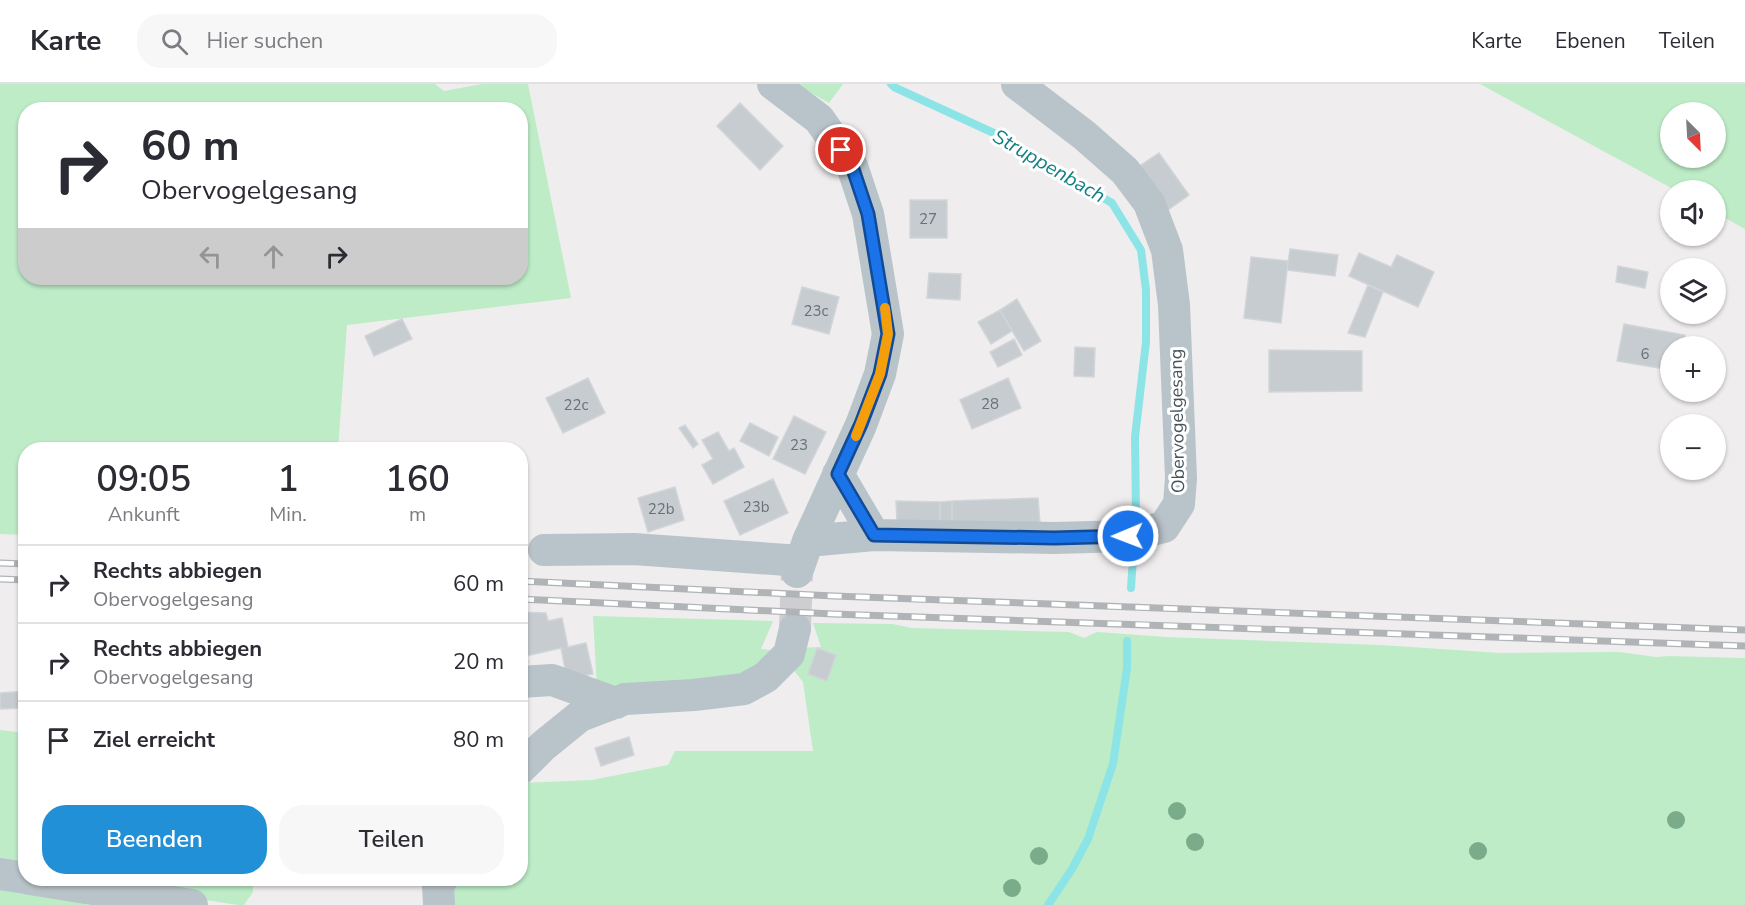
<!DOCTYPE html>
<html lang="de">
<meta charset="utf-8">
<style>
:root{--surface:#fff;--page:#f7f7f7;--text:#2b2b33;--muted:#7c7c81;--line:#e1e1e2;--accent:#2290d6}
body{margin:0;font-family:"Nunito Sans",sans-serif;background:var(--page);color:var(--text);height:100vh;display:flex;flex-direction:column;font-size:22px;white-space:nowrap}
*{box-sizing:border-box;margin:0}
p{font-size:20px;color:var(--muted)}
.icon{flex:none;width:33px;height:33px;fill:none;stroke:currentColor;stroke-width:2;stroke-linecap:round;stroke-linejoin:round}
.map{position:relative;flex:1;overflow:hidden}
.details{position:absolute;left:18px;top:358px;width:510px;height:444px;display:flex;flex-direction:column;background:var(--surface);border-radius:24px;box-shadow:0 2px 4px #0004}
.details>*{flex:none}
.top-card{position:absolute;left:18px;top:18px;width:510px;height:183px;border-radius:24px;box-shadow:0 2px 4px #0004;background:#fff;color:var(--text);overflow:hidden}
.needle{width:39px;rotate:156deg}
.controls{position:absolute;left:1660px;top:18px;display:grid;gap:12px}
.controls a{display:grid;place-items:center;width:66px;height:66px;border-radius:50%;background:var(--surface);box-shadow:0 2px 4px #0004;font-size:30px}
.pin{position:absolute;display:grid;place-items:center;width:51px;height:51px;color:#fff;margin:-26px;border:3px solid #fff;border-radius:50%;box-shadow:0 2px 6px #0007}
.me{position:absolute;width:66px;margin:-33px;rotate:269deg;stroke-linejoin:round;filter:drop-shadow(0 0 4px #0008)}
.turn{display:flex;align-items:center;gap:21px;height:126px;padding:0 24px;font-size:27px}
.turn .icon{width:78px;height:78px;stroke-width:2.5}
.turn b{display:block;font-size:42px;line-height:51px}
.lanes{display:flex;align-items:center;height:57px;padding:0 24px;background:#0003;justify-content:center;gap:30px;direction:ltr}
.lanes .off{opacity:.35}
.eta{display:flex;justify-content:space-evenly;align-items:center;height:102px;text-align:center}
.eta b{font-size:36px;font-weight:600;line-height:42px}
.button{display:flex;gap:12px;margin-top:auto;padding:12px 24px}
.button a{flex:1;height:69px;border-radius:24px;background:var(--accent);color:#fff;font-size:24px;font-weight:600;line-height:69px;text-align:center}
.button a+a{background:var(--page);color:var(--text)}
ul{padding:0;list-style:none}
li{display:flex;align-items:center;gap:18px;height:78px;padding:0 24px;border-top:2px solid var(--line)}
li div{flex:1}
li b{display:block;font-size:22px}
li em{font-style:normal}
header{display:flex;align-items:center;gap:36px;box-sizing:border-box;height:84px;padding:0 30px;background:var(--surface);border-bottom:2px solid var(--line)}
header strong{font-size:28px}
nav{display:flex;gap:33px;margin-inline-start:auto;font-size:21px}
.search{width:420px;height:54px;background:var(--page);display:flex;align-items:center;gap:15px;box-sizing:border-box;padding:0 21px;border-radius:24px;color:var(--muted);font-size:22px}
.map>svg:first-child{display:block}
.green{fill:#bdecc7;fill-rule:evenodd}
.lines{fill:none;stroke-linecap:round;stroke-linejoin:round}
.stream{stroke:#8ce4e7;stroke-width:8}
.building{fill:#c7ccd0;stroke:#d1d5d9;stroke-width:1.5}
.minor-tunnel{stroke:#ceced0;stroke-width:32;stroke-dasharray:32 16;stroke-linecap:butt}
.minor{stroke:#b9c4ca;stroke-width:32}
.rail-casing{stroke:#b0b4b7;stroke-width:7}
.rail{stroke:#fff;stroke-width:4.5;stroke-dasharray:14;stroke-linecap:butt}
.tree{fill:#7bac8a}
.route-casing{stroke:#114b97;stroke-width:15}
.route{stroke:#1a73e8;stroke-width:10}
.slow{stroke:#f59e0b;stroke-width:10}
.labels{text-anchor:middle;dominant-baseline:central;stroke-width:6;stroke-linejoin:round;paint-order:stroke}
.number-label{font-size:15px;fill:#667278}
.street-label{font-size:18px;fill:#46545a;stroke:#fff}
.water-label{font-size:20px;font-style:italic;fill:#138083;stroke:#fff}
</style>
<header>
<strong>Karte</strong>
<div class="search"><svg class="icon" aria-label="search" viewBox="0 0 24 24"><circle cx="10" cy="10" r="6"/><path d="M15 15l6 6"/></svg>Hier suchen</div>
<nav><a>Karte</a><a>Ebenen</a><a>Teilen</a></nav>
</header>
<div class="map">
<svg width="1745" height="821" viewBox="0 0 1745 821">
<rect width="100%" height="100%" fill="#f0edee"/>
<path class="green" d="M0,0H435L444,7L482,0H528L571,214L347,241L338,366H26L25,451L0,450ZM26,26H520V194H26Z
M795,0H843L829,19Z
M1480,0H1745V145L1716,129V106H1675ZM1671,28H1716V74H1671Z
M593,532L773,537L761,565L770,566L763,580L747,593L597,604Z
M813,539L892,540L912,544L1069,548L1084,554L1097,548L1166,553L1380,561L1500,569L1619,568L1656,573L1669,572L1745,574V821H453V800L456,795H520L521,699L592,696L668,681L675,667H813L803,598L792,584L799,564L821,563Z
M0,646L25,649V777L16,786L0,784Z
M72,795H253V808L244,821H238Z
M0,800L87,815L86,821H0Z"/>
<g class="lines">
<path class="stream" d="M891,0L894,3L998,51L1070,95L1112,119L1141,166L1146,206V258L1135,353L1136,431
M1131,504L1133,474
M1048,821L1072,785L1088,755L1113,680L1127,584V557"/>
</g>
<path class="building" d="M740,19L783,62L760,86L717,42Z
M1159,69L1189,111L1168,126L1138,83Z
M910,116H947V154H910Z
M1290,165L1338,171L1335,192L1287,186Z
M1359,169L1391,183L1397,171L1434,188L1418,223L1349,192Z
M1251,173L1288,177L1281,239L1244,234Z
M1618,182L1648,188L1645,204L1616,198Z
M929,189L961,190L960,216L927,214Z
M1368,201L1383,208L1365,253L1348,249Z
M802,203L839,213L829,250L792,240Z
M1017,215L1041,257L1024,267L1000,226Z
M1000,226L1012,247L991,260L978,238Z
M402,235L412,255L374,272L365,252Z
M1624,240L1685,251L1683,262H1671V286L1617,277Z
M1014,255L1022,271L998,283L990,268Z
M1075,263L1095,264L1094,293L1074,292Z
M1269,266L1362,267V307L1269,308Z
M588,294L605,329L563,349L546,314Z
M1008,294L1021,324L972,345L960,316Z
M794,332L826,348L805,390L773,375Z
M750,339L778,353L769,372L740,357Z
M685,341L698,360L693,364L679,344Z
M718,348L729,367L734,364L744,383L713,400L702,381L713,375L702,356Z
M773,395L788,429L740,451L724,417Z
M675,403L684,436L648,448L638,414Z
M1038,414L1040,440L952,439V417Z
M896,417L940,418V439L897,438Z
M952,417V439H940V418Z
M520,528L546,529L548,537L562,534L568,563L586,559L593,590L567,595L561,564L526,572L528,578L520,580Z
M817,564L836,571L827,597L808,590Z
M26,607V624L0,625V609Z
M629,653L634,671L601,682L595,664Z"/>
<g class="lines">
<path class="minor-tunnel" d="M795,545L797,488"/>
<path class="minor" d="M773,0L819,35L852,82L868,130L888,250L880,290L861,341L808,457L797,488
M838,390L874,451
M808,457L874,451L1054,454L1128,452L1164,443L1179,420L1181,394L1174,221L1167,166L1149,119L1125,87L1084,51L1017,0
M544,466L634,465L801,477
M520,598L552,596L616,619
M520,685L543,662L580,632L625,615L694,611L744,605L766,593L789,570L795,545
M0,790L26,794
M30,795L192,821
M439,820L438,802L442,795"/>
<defs>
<path id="rail" d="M0,479L26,480
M0,495L26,496
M520,497L834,512L1745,546
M520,515L833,530L1745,562"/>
</defs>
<use href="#rail" class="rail-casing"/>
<use href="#rail" class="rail"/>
</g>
<g class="tree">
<circle cx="1177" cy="727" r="9"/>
<circle cx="1676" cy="736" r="9"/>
<circle cx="1195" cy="758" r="9"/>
<circle cx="1478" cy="767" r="9"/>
<circle cx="1039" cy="772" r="9"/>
<circle cx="1012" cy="804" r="9"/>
</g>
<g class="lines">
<defs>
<path id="route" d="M841,66L852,82L868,130L888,250L880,290L861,340L838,390L874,451L1054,454L1128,452"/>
</defs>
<use href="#route" class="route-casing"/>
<use href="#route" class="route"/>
<path class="slow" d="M856,352L880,290L888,250L885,224"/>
</g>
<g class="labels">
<g class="number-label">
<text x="928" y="135">27</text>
<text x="816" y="227">23c</text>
<text x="1645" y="270">6</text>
<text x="990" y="320">28</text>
<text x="576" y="321">22c</text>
<text x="799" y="361">23</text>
<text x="756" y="423">23b</text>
<text x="661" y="425">22b</text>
</g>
<g class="street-label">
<text transform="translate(1177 337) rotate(-91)">Obervogelgesang</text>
</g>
<g class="water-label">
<text transform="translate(1049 82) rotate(30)">Struppenbach</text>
</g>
</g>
</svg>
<div class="controls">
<a><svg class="needle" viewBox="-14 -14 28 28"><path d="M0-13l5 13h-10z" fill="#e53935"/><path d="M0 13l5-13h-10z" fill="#7c7c81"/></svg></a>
<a><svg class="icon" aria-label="sound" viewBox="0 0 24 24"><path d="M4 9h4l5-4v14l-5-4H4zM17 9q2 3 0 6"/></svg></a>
<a><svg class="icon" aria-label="layers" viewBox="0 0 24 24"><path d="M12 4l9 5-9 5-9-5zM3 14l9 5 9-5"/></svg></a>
<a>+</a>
<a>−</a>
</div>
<div class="pin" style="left:841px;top:66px;background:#d93025"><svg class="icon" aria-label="arrive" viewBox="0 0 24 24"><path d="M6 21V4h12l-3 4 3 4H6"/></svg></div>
<svg class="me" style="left:1128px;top:452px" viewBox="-20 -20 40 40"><circle r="17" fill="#1a73e8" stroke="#fff" stroke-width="3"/><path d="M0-11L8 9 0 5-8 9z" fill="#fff"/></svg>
<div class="top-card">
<div class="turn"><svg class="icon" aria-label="right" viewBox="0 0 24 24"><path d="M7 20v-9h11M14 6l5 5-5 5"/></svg><div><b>60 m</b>Obervogelgesang</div></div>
<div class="lanes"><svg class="icon off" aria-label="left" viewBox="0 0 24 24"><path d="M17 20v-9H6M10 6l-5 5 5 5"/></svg><svg class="icon off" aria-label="ahead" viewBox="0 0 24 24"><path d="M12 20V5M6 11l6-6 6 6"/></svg><svg class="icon" aria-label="right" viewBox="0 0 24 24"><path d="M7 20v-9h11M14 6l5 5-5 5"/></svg></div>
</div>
<section class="details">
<div class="eta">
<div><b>09:05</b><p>Ankunft</p></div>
<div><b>1</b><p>Min.</p></div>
<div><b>160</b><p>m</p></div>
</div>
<ul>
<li><svg class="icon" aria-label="right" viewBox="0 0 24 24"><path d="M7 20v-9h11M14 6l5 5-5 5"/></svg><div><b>Rechts abbiegen</b><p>Obervogelgesang</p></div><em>60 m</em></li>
<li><svg class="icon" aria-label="right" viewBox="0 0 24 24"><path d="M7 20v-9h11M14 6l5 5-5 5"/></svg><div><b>Rechts abbiegen</b><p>Obervogelgesang</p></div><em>20 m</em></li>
<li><svg class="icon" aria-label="arrive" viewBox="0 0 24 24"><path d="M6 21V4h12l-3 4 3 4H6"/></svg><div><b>Ziel erreicht</b></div><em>80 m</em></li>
</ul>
<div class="button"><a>Beenden</a><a>Teilen</a></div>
</section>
</div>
